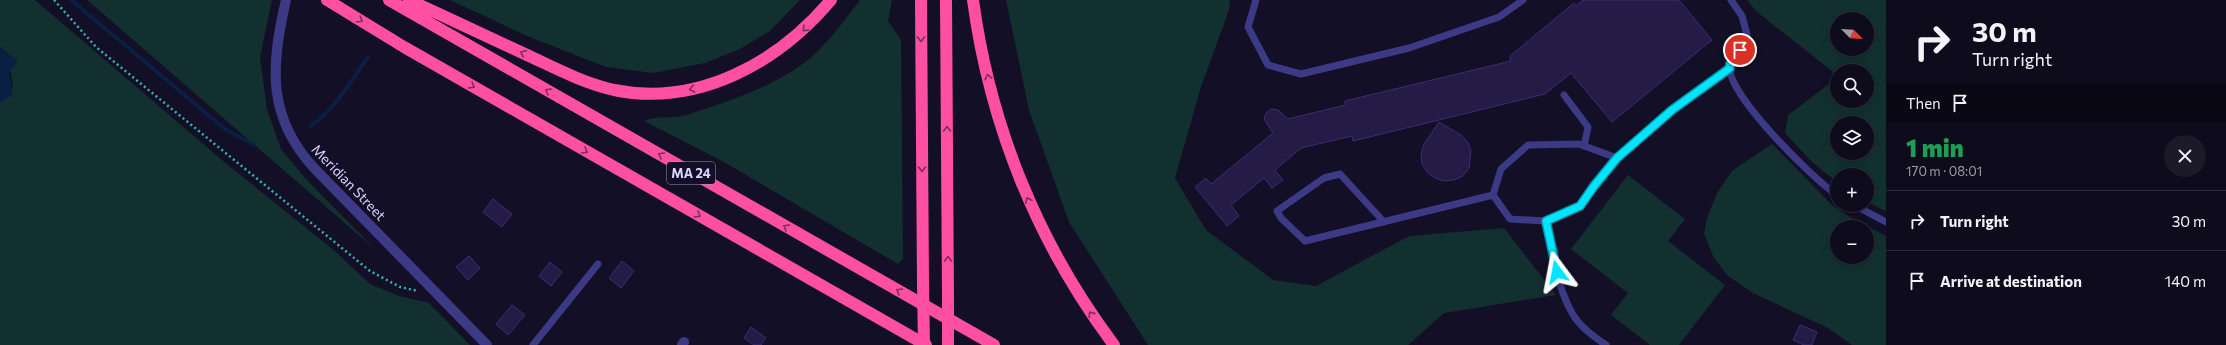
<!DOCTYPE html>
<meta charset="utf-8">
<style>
:root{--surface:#0e0b1c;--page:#1c1929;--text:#f1f3f6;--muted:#9b9ba3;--line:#2e2b3b}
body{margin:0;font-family:Commissioner,sans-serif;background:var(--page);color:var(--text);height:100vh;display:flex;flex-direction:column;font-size:15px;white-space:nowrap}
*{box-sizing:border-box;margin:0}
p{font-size:13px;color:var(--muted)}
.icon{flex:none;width:22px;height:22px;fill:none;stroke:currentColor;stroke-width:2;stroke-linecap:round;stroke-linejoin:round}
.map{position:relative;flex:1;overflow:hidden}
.sheet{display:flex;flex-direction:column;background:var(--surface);width:340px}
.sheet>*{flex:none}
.banner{background:#0e0b1c;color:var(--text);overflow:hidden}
.needle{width:26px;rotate:114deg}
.fabs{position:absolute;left:1830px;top:12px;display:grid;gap:8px}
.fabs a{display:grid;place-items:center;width:44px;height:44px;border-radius:50%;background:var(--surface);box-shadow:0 2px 10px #0003,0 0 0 1px var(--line);font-size:20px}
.pin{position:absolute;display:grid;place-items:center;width:34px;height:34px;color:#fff;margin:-17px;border:2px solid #fff;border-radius:50%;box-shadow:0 1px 4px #0007}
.me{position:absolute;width:44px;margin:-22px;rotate:347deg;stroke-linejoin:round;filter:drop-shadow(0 0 3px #0008)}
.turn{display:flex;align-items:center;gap:14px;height:84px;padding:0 20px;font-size:18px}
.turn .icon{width:52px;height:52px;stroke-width:2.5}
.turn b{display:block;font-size:28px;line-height:34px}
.then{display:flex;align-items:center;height:38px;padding:0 20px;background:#0003;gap:8px;font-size:15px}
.round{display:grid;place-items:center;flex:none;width:42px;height:42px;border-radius:21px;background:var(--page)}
.head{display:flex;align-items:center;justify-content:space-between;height:68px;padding:0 20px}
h1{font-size:24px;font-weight:800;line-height:30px;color:#1e9e55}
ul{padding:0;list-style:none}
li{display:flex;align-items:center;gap:12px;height:60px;padding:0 20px;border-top:1px solid var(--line)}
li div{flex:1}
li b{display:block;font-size:15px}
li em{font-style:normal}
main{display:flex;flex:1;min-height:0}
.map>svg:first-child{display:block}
.green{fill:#12302f;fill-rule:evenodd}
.water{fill:#0a1f44}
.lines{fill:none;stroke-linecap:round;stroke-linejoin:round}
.stream{stroke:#0a1f44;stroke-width:4}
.building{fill:#241b47;stroke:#3b2d73}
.path{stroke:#2fb8b0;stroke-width:2.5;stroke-dasharray:2 3;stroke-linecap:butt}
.service{stroke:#3d3a85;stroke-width:7}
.minor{stroke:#3d3a85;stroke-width:10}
.tertiary{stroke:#3d3a85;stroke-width:10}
.motorway{stroke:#ff4fa3;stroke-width:12}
.motorway-bridge{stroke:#ff4fa3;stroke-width:12}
.oneway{stroke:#7d2c5e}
.route-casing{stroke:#0095a6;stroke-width:10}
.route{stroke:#00e5ff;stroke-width:7}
.labels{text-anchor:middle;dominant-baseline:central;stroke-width:4;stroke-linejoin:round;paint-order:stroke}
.shield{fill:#130f26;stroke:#9e99be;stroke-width:1}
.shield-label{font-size:13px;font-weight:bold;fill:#d9d4ff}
.street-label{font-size:14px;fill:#d9d4ff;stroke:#130f26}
</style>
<main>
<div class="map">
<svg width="1886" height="345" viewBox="0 0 1886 345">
<rect width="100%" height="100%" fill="#130f26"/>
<path class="green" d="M0,0H35L223,161L335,251L370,284L399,296L429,303L470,345H0V103L13,86L7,52L0,47Z
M87,0H272L260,57L267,109L281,149L305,178L376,250Z
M450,0H800L770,31L738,50L705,63L653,73L606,67L527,36Z
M860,0H892L888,21L901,40L903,259L898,264L722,161L644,121C658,115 672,119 686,115C730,101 780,85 815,54C832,38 846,18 860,0Z
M1006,0H1230L1229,10L1201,87L1175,178L1206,230L1273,280L1316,286L1409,236L1504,228L1556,295L1444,313L1408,345H1148L1069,222L1029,110Z
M1747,0H1886V211L1867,202V175H1837V182L1813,163L1785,133L1788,115L1837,78V101H1867V71H1837V75L1756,11ZM1837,19H1867V49H1837ZM1837,123H1867V153H1837Z
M1772,144L1833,206L1855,220L1886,236V345H1852L1828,328L1753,293L1728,276L1714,258L1704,234L1707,218L1717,193L1732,171ZM1837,227H1867V257H1837Z
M1628,175L1685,219L1668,241L1725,285L1679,345H1650L1611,315L1628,293L1571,249Z"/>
<path class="water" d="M0,47L18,61L9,73L13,94L0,103V117Z"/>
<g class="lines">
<path class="stream" d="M71,0L225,129L254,145
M311,126C336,108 351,81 368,57"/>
</g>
<path class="building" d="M1583,0H1679L1712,40L1612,122L1571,73L1545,94L1353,141L1352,136L1301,148L1275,170L1283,180L1272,188L1264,178L1231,205L1239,216L1227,226L1195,187L1206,178L1211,184L1273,133L1264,119L1266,113L1271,109L1278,110L1288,119L1345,105V101L1511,61L1510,56L1574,3L1576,6Z
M1439,122L1461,135L1467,141L1471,150L1469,168L1463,176L1454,180L1444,181L1435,178L1427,172L1422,164L1421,154L1424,144Z
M493,199L512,214L502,227L483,212Z
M469,256L480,268L468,280L456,267Z
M622,261L634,271L621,288L609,278Z
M550,262L562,272L551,286L539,276Z
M512,305L525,315L508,335L496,324Z
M1800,325L1817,332L1812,345H1804L1793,340Z
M751,327L766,338L761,345H754L744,338Z"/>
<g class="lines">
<path class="path" d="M54,0L96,47L370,271L400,287L418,291"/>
<path class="service" d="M1256,0L1248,27L1268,65L1301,74L1409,48L1499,17L1523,0
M1730,68C1728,95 1813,179 1837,195
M1564,95L1588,127L1584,146
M1854,205L1886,222
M1546,221L1510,219L1493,195L1501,169L1528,145L1579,144L1617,158
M1384,222L1340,174L1324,178L1277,211L1281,218L1305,241L1493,195
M533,345L598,264
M1606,345C1593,336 1580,327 1572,313C1557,286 1551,251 1546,221L1580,206L1594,186L1617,158L1672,110L1730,68V63L1747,35L1742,16L1731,0"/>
<path class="minor" d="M682,345L684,342"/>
<path class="tertiary" d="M286,0C271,64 266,117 315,169L487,345"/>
<path class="motorway" d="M327,0L404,47L926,345
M389,0L994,345
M409,0C448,18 488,37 527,55C555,68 583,83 614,90C698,107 778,63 831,0
M921,0L923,284
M946,0L948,298
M973,0C990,126 1038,244 1114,345"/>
<path class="motorway-bridge" d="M923,284L924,345
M948,298V345"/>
</g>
<defs><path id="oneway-chevron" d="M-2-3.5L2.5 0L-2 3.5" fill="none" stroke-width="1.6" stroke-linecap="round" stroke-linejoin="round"/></defs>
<g class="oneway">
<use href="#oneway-chevron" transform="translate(360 20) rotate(31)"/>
<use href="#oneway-chevron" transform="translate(805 29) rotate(136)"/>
<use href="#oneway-chevron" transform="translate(921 39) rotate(90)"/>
<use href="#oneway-chevron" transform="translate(523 53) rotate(-155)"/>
<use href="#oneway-chevron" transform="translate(988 77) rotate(-104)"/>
<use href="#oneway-chevron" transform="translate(472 86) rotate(30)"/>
<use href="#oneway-chevron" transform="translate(692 89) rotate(169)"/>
<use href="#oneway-chevron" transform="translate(548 91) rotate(-150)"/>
<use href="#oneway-chevron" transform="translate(947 129) rotate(-90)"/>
<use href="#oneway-chevron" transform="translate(585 151) rotate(30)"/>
<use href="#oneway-chevron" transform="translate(661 155) rotate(-150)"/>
<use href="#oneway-chevron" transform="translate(922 169) rotate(90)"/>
<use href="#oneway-chevron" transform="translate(1028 200) rotate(-114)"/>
<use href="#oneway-chevron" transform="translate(698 215) rotate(30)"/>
<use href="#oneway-chevron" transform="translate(786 227) rotate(-150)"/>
<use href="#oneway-chevron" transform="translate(948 259) rotate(-90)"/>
<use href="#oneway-chevron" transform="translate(899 291) rotate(-150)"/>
<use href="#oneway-chevron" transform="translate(1091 314) rotate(-125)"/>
</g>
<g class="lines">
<defs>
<path id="route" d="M1557,272L1546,221L1580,206L1594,186L1617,158L1672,110L1730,68V64L1740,50"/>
</defs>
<use href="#route" class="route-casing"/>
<use href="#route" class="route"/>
</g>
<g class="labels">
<rect class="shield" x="667" y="162" width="48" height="22" rx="3"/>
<g class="shield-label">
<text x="691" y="173">MA 24</text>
</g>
<g class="street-label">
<text transform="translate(349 182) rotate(46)">Meridian Street</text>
</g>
</g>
</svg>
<div class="fabs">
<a><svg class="needle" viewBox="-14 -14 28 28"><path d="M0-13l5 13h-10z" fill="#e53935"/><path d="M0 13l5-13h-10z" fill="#9b9ba3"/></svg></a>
<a><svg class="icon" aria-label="search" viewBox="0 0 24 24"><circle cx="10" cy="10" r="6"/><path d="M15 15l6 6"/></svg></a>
<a><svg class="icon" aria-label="layers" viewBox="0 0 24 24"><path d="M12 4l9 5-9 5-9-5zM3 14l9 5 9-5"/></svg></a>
<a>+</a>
<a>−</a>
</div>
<div class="pin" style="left:1740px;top:50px;background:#d93025"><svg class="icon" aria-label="arrive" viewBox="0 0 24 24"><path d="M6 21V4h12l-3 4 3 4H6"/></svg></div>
<svg class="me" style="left:1557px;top:272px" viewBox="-20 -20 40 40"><path d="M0-17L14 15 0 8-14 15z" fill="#00e5ff" stroke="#fff" stroke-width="4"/></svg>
</div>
<section class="sheet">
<div class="banner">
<div class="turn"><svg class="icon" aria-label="right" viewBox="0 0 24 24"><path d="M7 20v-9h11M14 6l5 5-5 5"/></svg><div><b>30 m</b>Turn right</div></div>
<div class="then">Then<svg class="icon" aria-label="arrive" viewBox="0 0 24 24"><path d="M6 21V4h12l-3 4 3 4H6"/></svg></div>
</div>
<div class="head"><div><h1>1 min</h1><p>170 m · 08:01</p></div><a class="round"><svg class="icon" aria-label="close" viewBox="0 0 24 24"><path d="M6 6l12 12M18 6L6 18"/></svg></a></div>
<ul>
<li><svg class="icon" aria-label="right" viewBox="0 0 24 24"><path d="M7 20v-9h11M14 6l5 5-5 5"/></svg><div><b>Turn right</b></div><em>30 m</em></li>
<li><svg class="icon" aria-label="arrive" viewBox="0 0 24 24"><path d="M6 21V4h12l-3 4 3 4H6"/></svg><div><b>Arrive at destination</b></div><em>140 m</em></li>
</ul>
</section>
</main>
